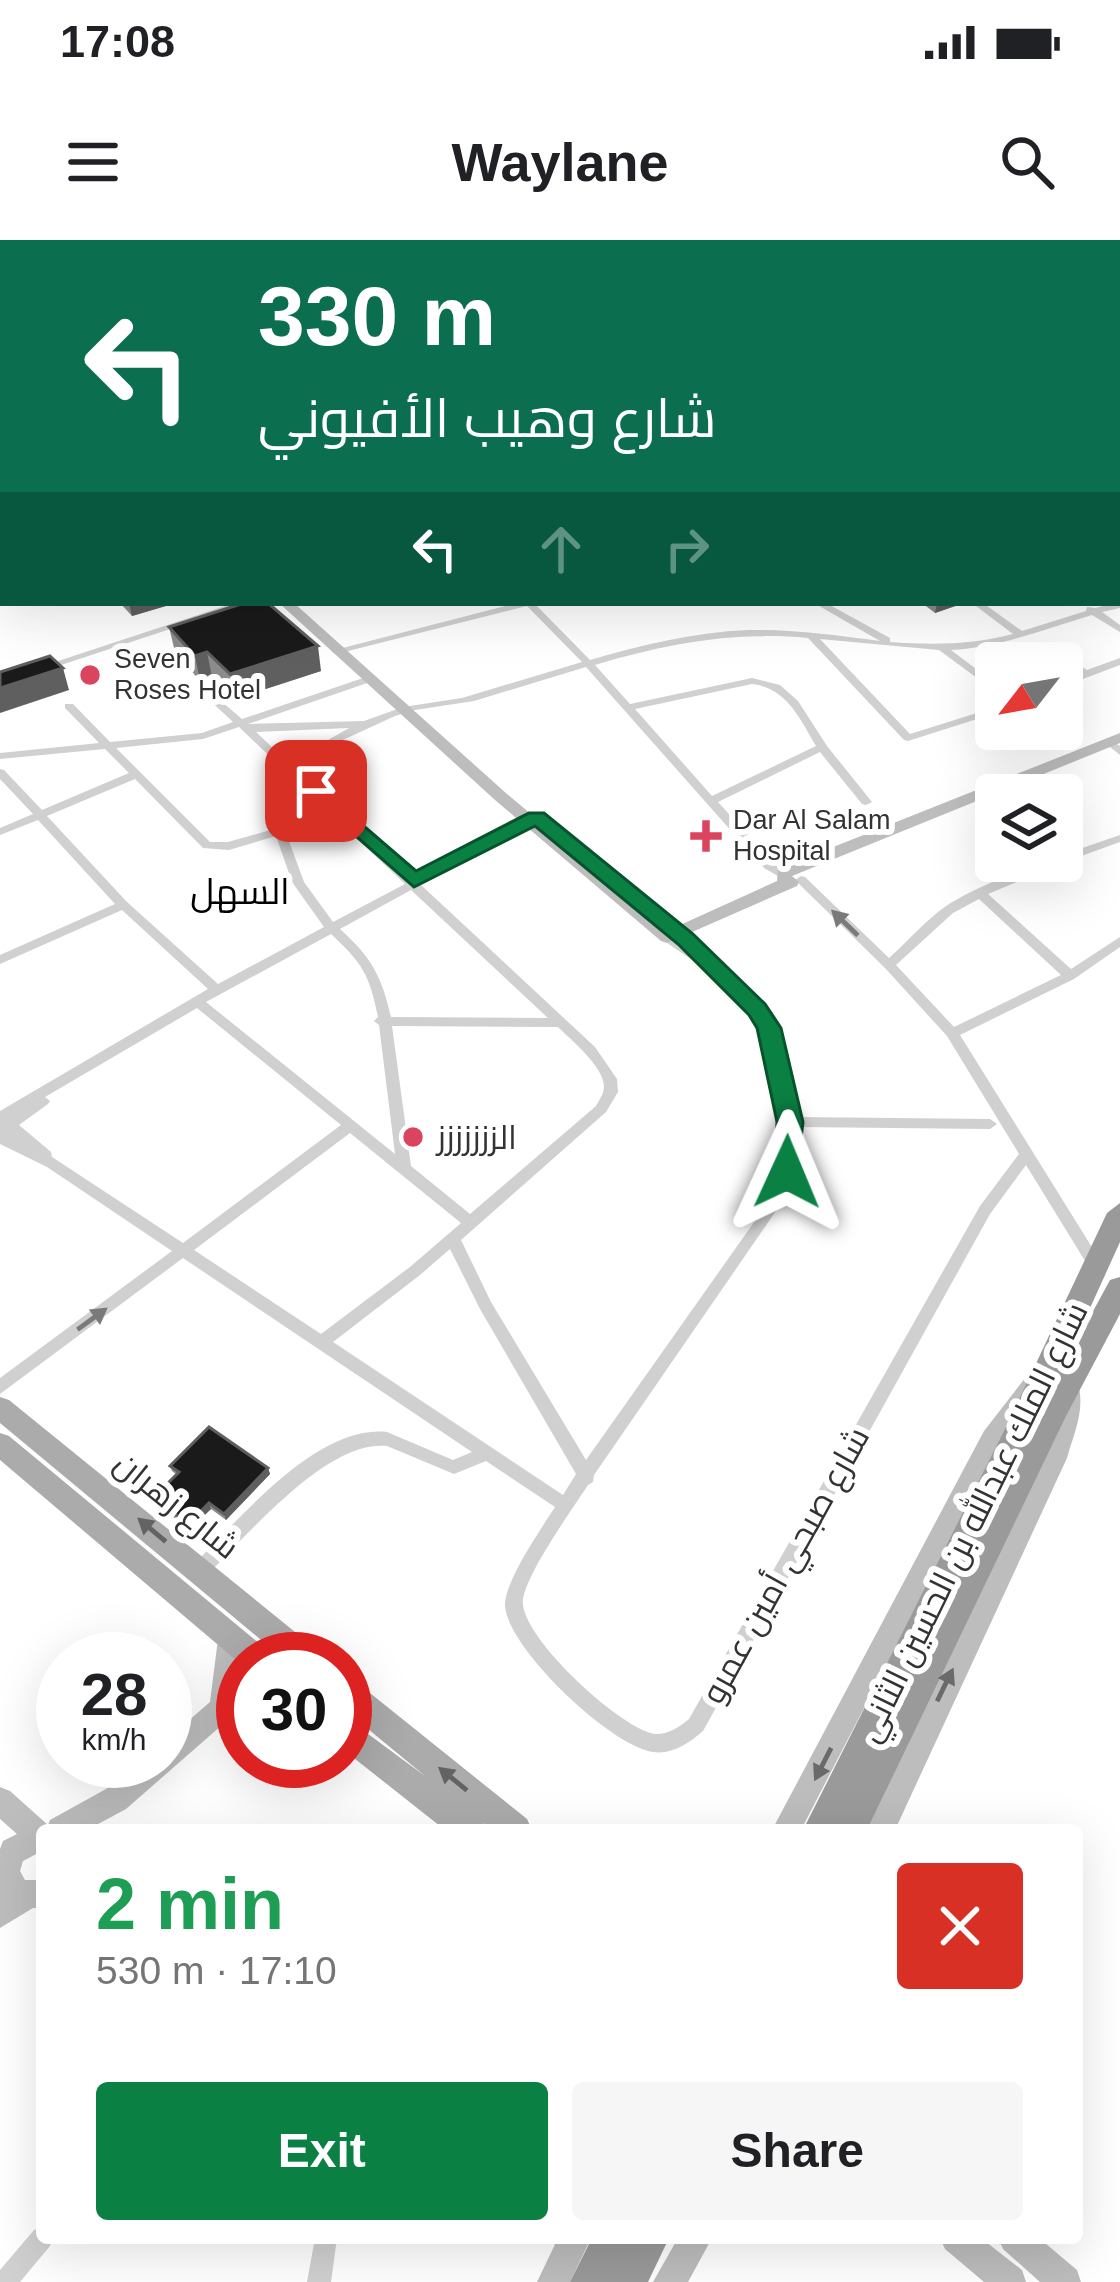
<!DOCTYPE html>
<meta charset="utf-8">
<style>
:root{--surface:#fff;--page:#f6f6f6;--text:#202124;--muted:#757577;--accent:#0b8043}
body{margin:0;font-family:Helvetica,Cairo,sans-serif;background:var(--page);color:var(--text);height:100vh;display:flex;flex-direction:column;font-size:45px;white-space:nowrap}
*{box-sizing:border-box;margin:0}
p{font-size:39px;color:var(--muted)}
.icon{flex:none;width:66px;height:66px;fill:none;stroke:currentColor;stroke-width:2;stroke-linecap:round;stroke-linejoin:round}
.map{position:relative;flex:1;overflow:hidden}
.details{position:absolute;left:36px;top:1584px;width:1047px;height:420px;display:flex;flex-direction:column;background:var(--surface);border-radius:12px;box-shadow:0 12px 48px #0002}
.details>*{flex:none}
.banner{position:absolute;left:0px;top:0px;width:1122px;height:366px;box-shadow:0 12px 48px #0002;background:#0b6e4f;color:#fff;overflow:hidden}
.needle{width:78px;rotate:239deg}
.buttons{position:absolute;left:975px;top:402px;display:grid;gap:24px}
.buttons a{display:grid;place-items:center;width:108px;height:108px;border-radius:12px;background:var(--surface);box-shadow:0 12px 48px #0002;font-size:60px}
.speed{position:absolute;left:36px;top:1392px;display:flex;gap:24px;font-size:60px;font-weight:700;text-align:center}
.speed>*{display:grid;place-content:center;width:156px;height:156px;border-radius:50%;background:var(--surface);box-shadow:0 12px 48px #0002;line-height:1}
.speed small{font-size:30px;font-weight:400}
.speed .limit{border:18px solid #d22;background:#fff;color:#111}
.pin{position:absolute;display:grid;place-items:center;width:102px;height:102px;color:#fff;margin:-51px;border-radius:24px;box-shadow:0 6px 18px #0006}
.me{position:absolute;width:132px;margin:-66px;rotate:1deg;stroke-linejoin:round;filter:drop-shadow(0 0 9px #0008)}
.turn{display:flex;align-items:center;gap:42px;height:252px;padding:0 60px;font-size:54px}
.turn .icon{width:156px;height:156px;stroke-width:2.5}
.turn b{display:block;font-size:84px;line-height:102px}
.lanes{display:flex;align-items:center;height:114px;padding:0 60px;background:#0003;justify-content:center;gap:60px;direction:ltr}
.lanes .off{opacity:.35}
.round{display:grid;place-items:center;flex:none;width:126px;height:126px;border-radius:12px;background:var(--page)}
.headline{display:flex;align-items:center;justify-content:space-between;height:204px;padding:0 60px}
h1{font-size:72px;font-weight:600;line-height:90px;color:#1e9e55}
.action{display:flex;gap:24px;margin-top:auto;padding:24px 60px}
.action a{flex:1;height:138px;border-radius:12px;background:var(--accent);color:#fff;font-size:48px;font-weight:600;line-height:138px;text-align:center}
.action a+a{background:var(--page);color:var(--text)}
.status{display:flex;justify-content:space-between;align-items:center;height:84px;padding:0 60px;background:var(--surface);direction:ltr}
.status svg{height:33px;fill:currentColor}
header{display:flex;justify-content:space-between;align-items:center;height:156px;padding:0 60px;background:var(--surface);font-size:54px;font-weight:600}
.map>svg:first-child{display:block}
.lines{fill:none;stroke-linecap:round;stroke-linejoin:round}
.street{fill:#d0d0d0;fill-rule:evenodd}
.secondary{fill:#bdbdbd;fill-rule:evenodd}
.primary{fill:#ababab;fill-rule:evenodd}
.highway{fill:#9a9a9a;fill-rule:evenodd}
.wall{fill:#8c8c8c}
.shaded-wall{fill:#5f5f5f}
.building{fill:#1a1a1a;stroke:#5f5f5f;stroke-width:3}
.oneway{fill:#7a7a7a}
.oneway2{fill:#636363}
.oneway3{fill:#6a6a6a}
.route{fill:#0b8043;stroke:#07532c;stroke-width:3}
.poi-dot{fill:#da445e;stroke:#fff;stroke-width:4.5}
.labels{text-anchor:middle;dominant-baseline:central;stroke-width:12;stroke-linejoin:round;paint-order:stroke}
.far-poi-label{font-size:27px;fill:#333;stroke:#fff;text-anchor:start}
.poi-label{font-size:33px;fill:#333;stroke:#fff;text-anchor:start}
.street-label{font-size:33px;fill:#333;stroke:#fff}
.neighbourhood-label{font-size:36px;fill:#000;stroke:#fff}
</style>
<div class="status"><b>17:08</b><svg viewBox="0 0 49 12"><path d="M0 12V9h3v3zM5 12V6h3v6zM10 12V3h3v9zM15 12V0h3v12zM26 1h20v11H26zM47 4h2v5h-2z"/></svg></div>
<header><svg class="icon" aria-label="menu" viewBox="0 0 24 24"><path d="M4 6h16M4 12h16M4 18h16"/></svg>Waylane<svg class="icon" aria-label="search" viewBox="0 0 24 24"><circle cx="10" cy="10" r="6"/><path d="M15 15l6 6"/></svg></header>
<div class="map">
<svg width="1120" height="2042" viewBox="0 0 1120 2042">
<rect width="100%" height="100%" fill="#fff"/>
<g class="lines">
<path class="street" d="M70,0H76L77,3H71Z
M209,0H250L229,3H188Z
M257,0H264L266,3H259Z
M348,0H354L355,3H349Z
M434,0H440L441,3H435Z
M527,0H533L534,3H528Z
M673,0H681L684,3H676Z
M918,0H927L922,3H913Z
M3,14V18L0,19V15Z
M0,41L3,42V48L0,47Z
M1119,78H1120V82H1119Z
M0,86H3V90H0Z
M1119,104H1120V108H1119Z
M1119,121H1120V125H1119Z
M1119,142H1120V146H1119Z
M1119,184H1120V189H1119Z
M1119,213L1120,214V220L1119,219Z
M0,226L3,227V235L0,234Z
M1119,226H1120V232H1119Z
M3,246V253L0,254V247Z
M1119,268H1120V274H1119Z
M1119,279L1120,280V286L1119,285Z
M3,296V302L0,303V297Z
M1120,362V368L1102,372L1120,385V392L1092,375C1045,389 1001,407 951,410L996,444V452L939,410L820,399L910,494L996,467V473L908,501L904,500L808,398C735,391 665,404 595,425L630,464L752,438L780,445L798,461L827,506L872,562L866,565L862,564L820,512L718,562C741,587 763,613 789,635L783,639L764,628L586,427L474,461L415,470L395,476L334,504L299,532L414,639L533,575L537,574L543,577L421,645L595,807L617,839L618,852L606,872L461,1000L491,1062L586,1220L757,978C765,965 774,951 779,936C792,888 778,802 745,764C722,737 691,720 663,700V694H671C752,751 786,771 796,877L990,879L997,884L990,889L797,887L794,931L778,968L594,1235L593,1242L588,1245C571,1271 528,1331 523,1359C517,1394 622,1491 656,1494C670,1494 679,1487 689,1479L980,966L1019,914L947,796L885,728L795,640L801,636L805,637L889,718C908,701 926,680 946,666C971,650 1034,621 1062,621V615L1120,595V602L1062,623L988,654L1071,729L1120,697V707L1074,739L960,795L1103,1025L1100,1029H1090L1026,925L990,974L703,1491C689,1503 672,1515 653,1512C611,1506 508,1409 505,1366C504,1342 541,1289 555,1267L486,1221L454,1234L387,1206C327,1199 247,1296 206,1336L200,1338L194,1336L191,1330L194,1324C239,1280 317,1184 387,1192L453,1220L472,1212L183,1018L0,1154V1138L172,1011L47,927L0,904V871L208,749L122,670L0,724V715L115,664L38,580L0,595V588L33,574L0,539V529L4,530L42,570L129,533L105,509L0,519V513L99,503L65,468V464H73L110,502L202,493L233,482L204,455L203,453L208,450L242,479L369,436L373,437V441L248,484L364,481L403,467L462,458L582,422L527,366L336,414L331,411L517,363H534L590,420C641,405 695,392 748,390C792,389 836,395 880,401L814,363H826L890,398V402C932,405 972,405 1013,394L972,363H983L1022,391L1086,371L1087,367L1095,368ZM752,444C787,448 800,479 816,506L712,556L635,469ZM239,487L286,532C272,551 271,567 274,589L228,602H210L116,508L203,499ZM349,488L307,512L292,526L256,492ZM135,539L203,608L229,610L276,596L292,642L324,687L218,744L127,662L47,576ZM293,539L330,573L285,586L284,559ZM336,579L405,644L333,682L304,642L286,593ZM411,650L548,778L391,777C381,735 372,718 340,689ZM979,659L1061,735L954,787L896,725L953,673ZM331,694C363,724 369,734 378,777L374,781L379,785L395,914L206,762ZM197,768L341,885L183,1003L52,917L51,912L19,885L48,864L50,861L45,857ZM392,786L558,787C572,801 603,826 604,846C604,854 600,858 596,866L470,974L411,926ZM350,893L461,983L410,1027L321,1094L194,1010ZM450,1009L480,1069L576,1234L563,1255L333,1102L420,1035Z
M234,363H249L46,430L37,428Z
M1043,407H1051L1087,430L1120,418V425L1062,447V440L1079,434L1043,411Z
M1109,499L1120,506V515L1104,502Z
M42,1987V1998H53L50,2006L20,2042H0V2030L34,1990Z
M315,1998H337L331,2042H307Z"/>
<path class="secondary" d="M603,0H613L616,3H606Z
M1119,26H1120V32H1119Z
M0,125H3V133H0Z
M279,363H294L507,554L669,690L777,641L778,629L1120,493V503L792,636L799,642L797,646L667,703L661,701L495,560Z
M1037,1131L1045,1133L1048,1140L1045,1147L1000,1205L801,1590H772L984,1191L1029,1133Z
M1068,1135L1076,1137C1087,1166 1075,1190 1067,1218L895,1590H867L1043,1218L1060,1165L1057,1144L1060,1137Z
M231,1387L240,1391L244,1399L237,1450L243,1449V1473L230,1478L126,1569L87,1590H42V1611L23,1621L20,1631L25,1640H42V1668H33L0,1688V1609L3,1601L17,1594L0,1579V1547L10,1551L48,1585L50,1580L106,1549L140,1521H165V1501L210,1462L218,1399L222,1391Z
M558,1998H591L570,2042H537Z
M678,1998H712L688,2042H653Z
M940,1998H981L1022,2030L1026,2042H984L945,2009Z
M998,1998H1039L1077,2030L1081,2042H1040L1003,2009Z"/>
<path class="primary" d="M0,1157L9,1160L316,1409L321,1419H284L0,1183Z
M0,1193L9,1196L266,1409L271,1419H243V1426L0,1220Z
M345,1437L355,1441L527,1579L532,1590H491L483,1583L486,1590H445L345,1511V1477L425,1536L345,1470Z"/>
<path class="highway" d="M1083,0H1104L1107,3H1086Z
M1119,10H1120V18H1119Z
M3,345V355L0,356V346Z
M1120,963V1002L1066,1121L1110,1040L1120,1037V1074L1066,1176L867,1590H803L1005,1189L1107,973Z
M592,1998H669L648,2042H570Z"/>
</g>
<path class="wall" d="M120,363H176L132,376Z
M922,363H964L935,373Z
M169,387L321,431L235,459L212,437L200,441L175,412Z
M170,1226L268,1228L270,1234L226,1280L211,1269L190,1289L155,1264L153,1258L177,1235L172,1231Z"/>
<path class="shaded-wall" d="M129,363H176L132,376Z
M937,363H964L935,373Z
M318,406L321,431L235,459L230,434Z
M207,412L212,437L200,441L195,416Z
M63,428L69,450L0,473V448Z
M268,1228L270,1234L226,1280L224,1274Z
M209,1263L211,1269L190,1289L188,1284Z"/>
<path class="building" d="M244,363H268L318,406L230,434L207,412L195,416L169,387Z
M50,416L63,428L0,448V432Z
M209,1187L268,1228L224,1274L209,1263L188,1284L153,1258L179,1232L170,1226Z"/>
<defs><path id="oneway-solid" d="M-6-.8H1V-3.2L6.5 0L1 3.2V.8H-6Z" transform="scale(3)"/></defs>
<g class="oneway">
<use href="#oneway-solid" transform="translate(845 683) rotate(-136)"/>
<use href="#oneway-solid" transform="translate(92 1079) rotate(-36)"/>
</g>
<g class="oneway2">
<use href="#oneway-solid" transform="translate(152 1290) rotate(-140)"/>
<use href="#oneway-solid" transform="translate(453 1539) rotate(-141)"/>
</g>
<g class="oneway3">
<use href="#oneway-solid" transform="translate(945 1445) rotate(-64)"/>
<use href="#oneway-solid" transform="translate(823 1524) rotate(117)"/>
</g>
<path class="route" d="M316,545L416,631L529,573H544L693,694L765,764L781,788L803,882L796,939L787,941L774,932L777,882L757,788L749,775L678,704L535,586L414,647L309,555V546Z"/>
<g class="poi-dot">
<circle cx="90" cy="435" r="12"/>
<path d="M700 578h12v12h12v12h-12v12h-12v-12h-12v-12h12z"/>
<circle cx="413" cy="897" r="12"/>
</g>
<g class="labels">
<g class="far-poi-label">
<text x="114" y="419">Seven<tspan x="114" dy="31">Roses Hotel</tspan></text>
<text x="733" y="580">Dar Al Salam<tspan x="733" dy="31">Hospital</tspan></text>
</g>
<g class="poi-label">
<text x="437" y="897">الززززززز</text>
</g>
<g class="street-label">
<text transform="translate(177 1265) rotate(39)">شارع زهران</text>
<text transform="translate(972 1282) rotate(-64)">شارع الملك عبدالله بن الحسين الثاني</text>
<text transform="translate(785 1325) rotate(-61)">شارع صبحي أمين عمرو</text>
</g>
<g class="neighbourhood-label">
<text x="240" y="651">السهل</text>
</g>
</g>
</svg>
<div class="buttons">
<a><svg class="needle" viewBox="-14 -14 28 28"><path d="M0-13l5 13h-10z" fill="#e53935"/><path d="M0 13l5-13h-10z" fill="#757577"/></svg></a>
<a><svg class="icon" aria-label="layers" viewBox="0 0 24 24"><path d="M12 4l9 5-9 5-9-5zM3 14l9 5 9-5"/></svg></a>
</div>
<div class="speed"><div>28<small>km/h</small></div><div class="limit">30</div></div>
<div class="pin" style="left:316px;top:551px;background:#d93025"><svg class="icon" aria-label="arrive" viewBox="0 0 24 24"><path d="M6 21V4h12l-3 4 3 4H6"/></svg></div>
<svg class="me" style="left:787px;top:932px" viewBox="-20 -20 40 40"><path d="M0-17L14 15 0 8-14 15z" fill="#0b8043" stroke="#fff" stroke-width="4"/></svg>
<div class="banner">
<div class="turn"><svg class="icon" aria-label="left" viewBox="0 0 24 24"><path d="M17 20v-9H6M10 6l-5 5 5 5"/></svg><div><b>330 m</b>شارع وهيب الأفيوني</div></div>
<div class="lanes"><svg class="icon" aria-label="left" viewBox="0 0 24 24"><path d="M17 20v-9H6M10 6l-5 5 5 5"/></svg><svg class="icon off" aria-label="ahead" viewBox="0 0 24 24"><path d="M12 20V5M6 11l6-6 6 6"/></svg><svg class="icon off" aria-label="right" viewBox="0 0 24 24"><path d="M7 20v-9h11M14 6l5 5-5 5"/></svg></div>
</div>
<section class="details">
<div class="headline"><div><h1>2 min</h1><p>530 m · 17:10</p></div><a class="round" style="background:#d93025;color:#fff"><svg class="icon" aria-label="close" viewBox="0 0 24 24"><path d="M6 6l12 12M18 6L6 18"/></svg></a></div>
<div class="action"><a>Exit</a><a>Share</a></div>
</section>
</div>
